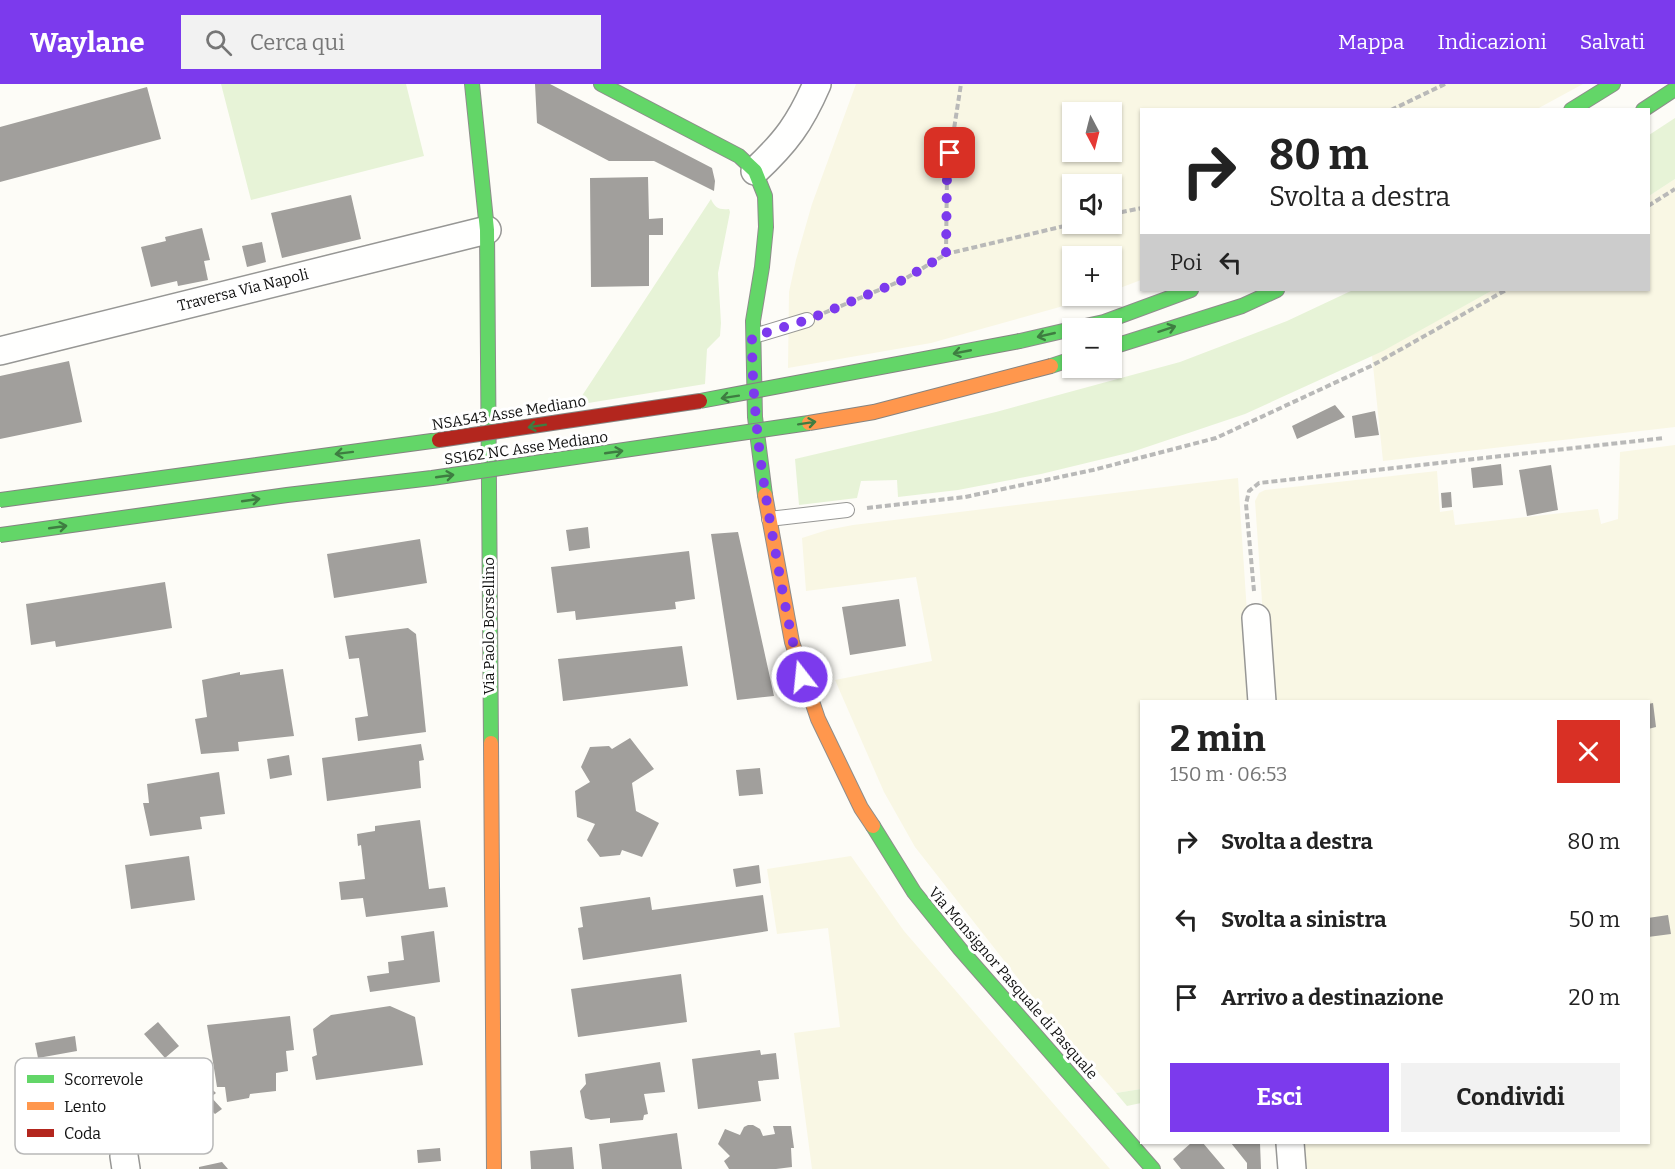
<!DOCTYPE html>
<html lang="it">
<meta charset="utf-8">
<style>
:root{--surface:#fff;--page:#f2f2f2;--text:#222;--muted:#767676;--accent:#7c3aed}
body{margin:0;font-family:Bitter,serif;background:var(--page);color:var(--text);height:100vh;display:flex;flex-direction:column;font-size:22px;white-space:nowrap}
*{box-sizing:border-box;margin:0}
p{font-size:20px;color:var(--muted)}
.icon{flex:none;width:33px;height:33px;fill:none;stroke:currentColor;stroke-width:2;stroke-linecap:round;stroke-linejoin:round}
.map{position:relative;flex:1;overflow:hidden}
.details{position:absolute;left:1140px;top:616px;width:510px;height:444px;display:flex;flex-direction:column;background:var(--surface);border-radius:0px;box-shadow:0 2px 4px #0004}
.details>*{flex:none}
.guide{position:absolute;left:1140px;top:24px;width:510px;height:183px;border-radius:0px;box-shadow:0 2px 4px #0004;background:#fff;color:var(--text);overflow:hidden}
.needle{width:39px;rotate:173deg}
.controls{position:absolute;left:1062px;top:18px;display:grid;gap:12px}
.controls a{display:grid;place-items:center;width:60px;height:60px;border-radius:0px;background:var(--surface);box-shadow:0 2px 4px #0004;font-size:30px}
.pin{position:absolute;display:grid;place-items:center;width:51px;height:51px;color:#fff;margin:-26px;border-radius:12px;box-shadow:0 3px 9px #0006}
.me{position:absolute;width:66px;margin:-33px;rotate:344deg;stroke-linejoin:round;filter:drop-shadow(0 0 4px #0008)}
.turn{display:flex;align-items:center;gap:21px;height:126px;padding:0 30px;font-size:27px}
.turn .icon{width:78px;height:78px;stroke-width:2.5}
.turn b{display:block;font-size:42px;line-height:51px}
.then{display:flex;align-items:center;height:57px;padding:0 30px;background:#0003;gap:12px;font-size:22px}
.round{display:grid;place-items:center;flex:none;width:63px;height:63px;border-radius:0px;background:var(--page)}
.headline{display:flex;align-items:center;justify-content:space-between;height:102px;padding:0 30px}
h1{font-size:36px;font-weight:700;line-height:45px}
.action{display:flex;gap:12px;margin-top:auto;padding:12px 30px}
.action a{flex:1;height:69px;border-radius:0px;background:var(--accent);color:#fff;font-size:24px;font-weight:700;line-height:69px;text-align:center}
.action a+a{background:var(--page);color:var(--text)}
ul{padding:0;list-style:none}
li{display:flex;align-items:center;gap:18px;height:78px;padding:0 30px}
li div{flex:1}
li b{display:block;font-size:22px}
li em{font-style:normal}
header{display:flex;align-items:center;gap:36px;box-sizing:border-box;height:84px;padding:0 30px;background:var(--accent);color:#fff}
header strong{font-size:28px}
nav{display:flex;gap:33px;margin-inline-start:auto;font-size:21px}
.search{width:420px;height:54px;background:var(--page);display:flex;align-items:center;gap:15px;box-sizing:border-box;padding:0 21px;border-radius:0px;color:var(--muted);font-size:22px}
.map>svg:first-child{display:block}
.farmland{fill:#f9f7e4;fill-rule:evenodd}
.green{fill:#e7f3d7}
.building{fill:#a19f9c}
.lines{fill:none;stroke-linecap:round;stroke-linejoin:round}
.lane-casing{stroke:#979795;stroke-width:16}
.street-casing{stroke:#979795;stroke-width:30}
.fast-casing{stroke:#8e8d8b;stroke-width:16}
.slow-casing{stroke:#8e8d8b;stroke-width:16}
.path{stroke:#b9b9b8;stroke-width:4;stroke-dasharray:6 3;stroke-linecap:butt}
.lane{stroke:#fffffe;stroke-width:14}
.street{stroke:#fffffe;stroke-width:27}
.fast{stroke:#63d668;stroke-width:14}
.slow{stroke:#ff974d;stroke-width:14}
.fast-bridge-casing{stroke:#858482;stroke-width:16;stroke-linecap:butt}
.slow-bridge-casing{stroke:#858482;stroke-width:16;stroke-linecap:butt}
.jam-bridge-casing{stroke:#858482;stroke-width:16;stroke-linecap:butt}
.fast-bridge{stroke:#63d668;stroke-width:14}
.slow-bridge{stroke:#ff974d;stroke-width:14}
.jam-bridge{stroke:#b3261e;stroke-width:14}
.oneway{stroke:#3e7d41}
.route{stroke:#7c3aed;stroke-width:10;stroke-dasharray:0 18}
.labels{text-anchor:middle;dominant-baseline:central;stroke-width:6;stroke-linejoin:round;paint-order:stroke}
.street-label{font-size:15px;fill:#111;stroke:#fff}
.key{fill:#fff;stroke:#b8b8b8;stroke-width:1.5}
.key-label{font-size:16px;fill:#111}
</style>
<header>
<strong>Waylane</strong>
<div class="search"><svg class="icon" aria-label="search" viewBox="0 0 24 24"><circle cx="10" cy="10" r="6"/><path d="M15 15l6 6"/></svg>Cerca qui</div>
<nav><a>Mappa</a><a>Indicazioni</a><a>Salvati</a></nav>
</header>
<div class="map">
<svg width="1675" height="1085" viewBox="0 0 1675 1085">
<rect width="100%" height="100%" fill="#fdfcf7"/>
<path class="farmland" d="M856,0H1583L1537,25L1142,26L1141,196L1112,207V172H1072V212H1099L931,259L788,284L789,208L796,176L812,120ZM1072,28H1112V68H1072ZM1072,100H1112V140H1072Z
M1675,95V343L1383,377L1372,272L1493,206H1648L1649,112Z
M1675,361V1085H1299L1295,1059H1648V618H1269L1255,417L1259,409L1265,406L1437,387L1440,428L1453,426L1455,441L1598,425L1601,440L1618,435L1620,368Z
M1238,394L1253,618H1142L1141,1005L1116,1009L1035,916L915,763L884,708L835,596L932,577L916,493L806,507L802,454L827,446L853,441Z
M851,772L904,847L1110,1085H812L794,949L840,943L828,844L777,850L767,785Z"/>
<path class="green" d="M221,0H406L424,72L251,116Z
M1675,34V95L1649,112V51Z
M711,115C715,124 719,126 729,125L730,128L718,189L721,239L720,252L707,265L705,300L576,321Z
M1353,206H1493L1383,267L1245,330L1132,368L1041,390L958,406L898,413L897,396L861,397L857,414L799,421L795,375L996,328L1180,278L1287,237Z
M1141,1005V1019L1127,1022L1116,1009Z"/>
<path class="building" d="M535,0H550L712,84L715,97L714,107L654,77H609L537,39Z
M147,3L161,55L0,98V43Z
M648,93L649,135L663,134V151H649V202L591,203L590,94Z
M351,111L361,155L282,174L271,129Z
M202,144L210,176L204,177L208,196L178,202L177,197L151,203L141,163L166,157L165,153Z
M262,158L266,178L247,183L242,162Z
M69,277L82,338L0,355V292Z
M1335,321L1345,333L1297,355L1292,342Z
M1375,327L1379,351L1355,354L1352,332Z
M1501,380L1503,401L1473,404L1471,384Z
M1551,381L1558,426L1527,432L1519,386Z
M1451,408L1452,423L1442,424L1441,409Z
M588,443L590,464L569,467L566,446Z
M738,448L774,612L737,616L711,450Z
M420,455L427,499L334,514L327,470Z
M689,467L695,515L675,518L676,525L576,536L575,527L557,529L551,483Z
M165,498L172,544L56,563L55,557L31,561L26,520Z
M899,515L906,562L850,571L842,523Z
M408,544L416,550L426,648L358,657L355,634L368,632L359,574L349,575L345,552Z
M682,562L688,602L563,617L558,575Z
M283,585L294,652L238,658L239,667L201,670L195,635L207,633L202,596L240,588V591Z
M1653,619L1656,643L1648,645V620Z
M630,654L654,685L632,699L636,727L659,739L642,773L622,766L620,771L600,773L587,756L595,740L577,733L575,707L590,698L581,683L590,663L609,662L612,665Z
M421,660L424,676L419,677L421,704L327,717L322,674Z
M289,671L292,691L270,695L267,675Z
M760,684L763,710L739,712L736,686Z
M219,688L225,730L200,733L202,745L150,752L143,719H149L147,700Z
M420,736L429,805L445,803L448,823L366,833L363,814L341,816L339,798L365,795L361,761L358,762L357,750L375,747V742Z
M189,772L195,816L131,825L125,781Z
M759,781L761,799L736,803L733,785Z
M763,811L768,847L583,876L578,844L583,843L580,823L650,813L652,826Z
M1668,831L1671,850L1648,853V834Z
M434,847L440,898L370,908L367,892L389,889L388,878L404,876L401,852Z
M681,890L687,938L578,953L571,905Z
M390,922L415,933L423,981L316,996L312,973L317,971L313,945L331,931Z
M290,932L294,966L286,967L288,987L276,989V1007L250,1010L249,1014L227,1018L225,1003H217L207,941Z
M158,938L179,962L165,974L144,950Z
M75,952L77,967L38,974L35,959Z
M760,966L761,971L776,969L779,995L758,997L761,1017L698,1025L692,975Z
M660,978L665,1008L644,1010L648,1030L644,1031L643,1036L610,1039V1034L591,1036L585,1034L580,1007L586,1000L585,990Z
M194,988L216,1009L211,1013L222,1025L215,1030L181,998Z
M748,1041H753L760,1045L763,1052L775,1050L773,1042H791L794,1064H791L792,1083L776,1085H729L724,1077L730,1072L718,1060L725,1045L740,1051L744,1043Z
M677,1049L682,1085H602L599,1060Z
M1191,1059H1203L1225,1085H1181L1173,1075Z
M1231,1059H1260L1261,1085H1247V1079Z
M572,1063L574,1085H531L530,1067Z
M440,1064L441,1077L418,1079L417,1066Z
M222,1078L228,1085H199V1083Z"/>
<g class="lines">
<defs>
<path id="lane" d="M754,252L807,236
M769,435L847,426"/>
<path id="street" d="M755,87C786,58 800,39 817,0
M0,267L487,146
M1256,534L1262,618
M1290,1059L1292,1085
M124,1072L126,1085"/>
<path id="fast" d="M472,0L487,146L491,659
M601,0L739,72L755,87L765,112L766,143L762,183L753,237L755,333L765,411
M1571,26L1613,0
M1643,26L1675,5
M1076,244L1104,238L1191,206
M1020,257L1072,245
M1112,263L1242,222L1277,206
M1051,282L1072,275
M873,742L914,808L960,865L1153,1085"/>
<path id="slow" d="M765,411L792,558L818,635L861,724L873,742
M491,659L494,1085"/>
</defs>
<use href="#lane" class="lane-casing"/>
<use href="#street" class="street-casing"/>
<use href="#fast" class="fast-casing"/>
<use href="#slow" class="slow-casing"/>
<path class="path" d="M1391,26L1445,0
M1648,122L1675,105
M1112,130L1142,124
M946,169L947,90L961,0
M824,229L903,196L946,170L1073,140
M867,424L965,413L1093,386L1216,354L1373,281L1506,206
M1254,507L1246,420L1249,407L1259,399L1664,354"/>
<use href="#lane" class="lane"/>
<use href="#street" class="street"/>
<use href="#fast" class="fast"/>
<use href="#slow" class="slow"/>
<defs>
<path id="fast-bridge" d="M700,317L1020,257
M0,416L439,356
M0,451L287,411L432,394L809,339"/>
<path id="slow-bridge" d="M809,339L874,328L1051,282"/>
<path id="jam-bridge" d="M439,356L700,317"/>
</defs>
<use href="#fast-bridge" class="fast-bridge-casing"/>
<use href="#slow-bridge" class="slow-bridge-casing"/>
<use href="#jam-bridge" class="jam-bridge-casing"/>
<use href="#fast-bridge" class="fast-bridge"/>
<use href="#slow-bridge" class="slow-bridge"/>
<use href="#jam-bridge" class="jam-bridge"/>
</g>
<defs><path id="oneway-shaft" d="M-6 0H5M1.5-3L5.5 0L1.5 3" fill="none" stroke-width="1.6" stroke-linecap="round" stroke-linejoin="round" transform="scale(1.5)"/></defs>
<g class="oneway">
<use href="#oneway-shaft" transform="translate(1167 245) rotate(-18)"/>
<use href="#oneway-shaft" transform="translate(1046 251) rotate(167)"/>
<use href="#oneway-shaft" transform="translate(962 268) rotate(169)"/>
<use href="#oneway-shaft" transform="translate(730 313) rotate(171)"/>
<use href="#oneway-shaft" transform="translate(807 339) rotate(-9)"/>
<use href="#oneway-shaft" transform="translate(537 342) rotate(171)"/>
<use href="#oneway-shaft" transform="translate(614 368) rotate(-8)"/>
<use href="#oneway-shaft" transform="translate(344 369) rotate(173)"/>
<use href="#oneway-shaft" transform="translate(445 392) rotate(-8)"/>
<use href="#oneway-shaft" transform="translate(251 416) rotate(-8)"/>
<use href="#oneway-shaft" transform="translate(58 443) rotate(-8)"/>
</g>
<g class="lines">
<path class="route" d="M802,593C791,555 784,516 777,476C763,402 752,328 752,253L807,236L903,196L946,170L947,90L950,69"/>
</g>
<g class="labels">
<g class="street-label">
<text transform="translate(243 206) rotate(-14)">Traversa Via Napoli</text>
<text transform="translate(509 329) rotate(-9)">NSA543 Asse Mediano</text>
<text transform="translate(526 364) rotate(-8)">SS162 NC Asse Mediano</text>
<text transform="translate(489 542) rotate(-90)">Via Paolo Borsellino</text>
<text transform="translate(1013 899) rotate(49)">Via Monsignor Pasquale di Pasquale</text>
</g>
</g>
<rect x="15" y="974" width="198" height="96" rx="9" class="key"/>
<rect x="27" y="991" width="27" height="8" fill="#63d668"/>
<rect x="27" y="1018" width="27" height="8" fill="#ff974d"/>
<rect x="27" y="1045" width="27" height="8" fill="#b3261e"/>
<g class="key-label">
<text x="64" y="1001">Scorrevole</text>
<text x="64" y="1028">Lento</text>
<text x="64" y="1055">Coda</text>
</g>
</svg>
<div class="controls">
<a><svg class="needle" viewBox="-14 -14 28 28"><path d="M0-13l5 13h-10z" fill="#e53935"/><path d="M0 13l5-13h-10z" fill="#767676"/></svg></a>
<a><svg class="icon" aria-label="sound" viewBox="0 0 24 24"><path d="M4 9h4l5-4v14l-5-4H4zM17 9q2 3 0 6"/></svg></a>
<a>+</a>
<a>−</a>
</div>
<div class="pin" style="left:950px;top:69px;background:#d93025"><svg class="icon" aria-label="arrive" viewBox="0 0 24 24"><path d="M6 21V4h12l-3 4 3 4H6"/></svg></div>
<svg class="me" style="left:802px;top:593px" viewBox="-20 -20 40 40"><circle r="17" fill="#7c3aed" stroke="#fff" stroke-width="3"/><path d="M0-11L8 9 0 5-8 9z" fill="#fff"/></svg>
<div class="guide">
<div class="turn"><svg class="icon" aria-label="right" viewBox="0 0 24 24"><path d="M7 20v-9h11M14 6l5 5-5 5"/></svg><div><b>80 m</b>Svolta a destra</div></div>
<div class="then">Poi<svg class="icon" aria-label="left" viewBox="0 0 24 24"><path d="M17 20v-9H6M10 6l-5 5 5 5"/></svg></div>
</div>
<section class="details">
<div class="headline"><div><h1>2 min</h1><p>150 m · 06:53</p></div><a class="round" style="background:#d93025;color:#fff"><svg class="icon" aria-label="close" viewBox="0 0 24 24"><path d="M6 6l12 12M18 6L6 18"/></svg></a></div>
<ul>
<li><svg class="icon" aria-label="right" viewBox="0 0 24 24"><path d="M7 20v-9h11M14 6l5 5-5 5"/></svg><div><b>Svolta a destra</b></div><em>80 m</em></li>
<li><svg class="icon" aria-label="left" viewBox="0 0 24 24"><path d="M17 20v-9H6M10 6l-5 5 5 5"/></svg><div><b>Svolta a sinistra</b></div><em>50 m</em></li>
<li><svg class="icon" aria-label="arrive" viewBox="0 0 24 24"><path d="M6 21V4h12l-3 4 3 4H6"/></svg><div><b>Arrivo a destinazione</b></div><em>20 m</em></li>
</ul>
<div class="action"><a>Esci</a><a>Condividi</a></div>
</section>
</div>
